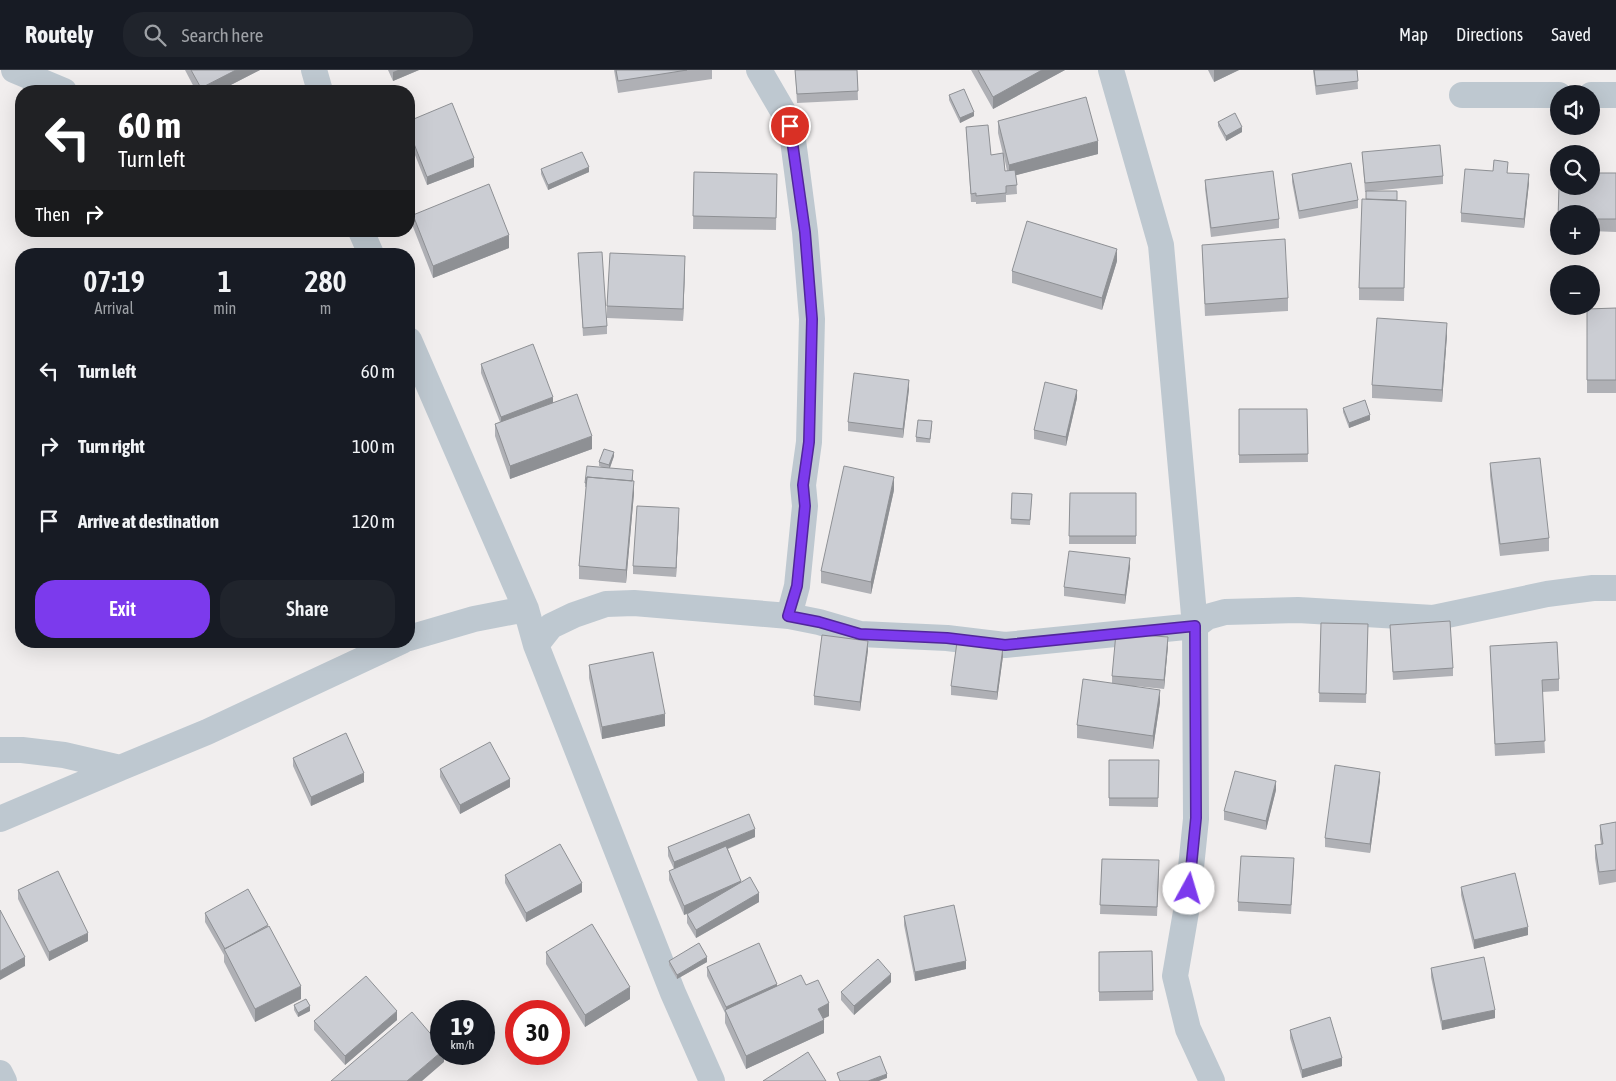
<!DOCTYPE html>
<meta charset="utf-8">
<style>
:root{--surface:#171b24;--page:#20242c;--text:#f1f3f6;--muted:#9ea1a6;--line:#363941;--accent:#7c3aed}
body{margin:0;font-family:"Asap Condensed",sans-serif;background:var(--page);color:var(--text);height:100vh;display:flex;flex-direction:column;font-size:19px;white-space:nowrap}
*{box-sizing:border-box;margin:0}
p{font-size:16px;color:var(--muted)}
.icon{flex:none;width:28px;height:28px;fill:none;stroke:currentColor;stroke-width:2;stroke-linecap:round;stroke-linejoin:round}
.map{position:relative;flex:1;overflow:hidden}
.sheet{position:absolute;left:15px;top:178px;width:400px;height:400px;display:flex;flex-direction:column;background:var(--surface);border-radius:20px;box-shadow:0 5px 20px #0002}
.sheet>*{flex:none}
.hud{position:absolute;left:15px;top:15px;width:400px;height:152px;border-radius:20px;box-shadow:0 5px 20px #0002;background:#202124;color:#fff;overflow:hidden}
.controls{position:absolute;left:1550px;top:15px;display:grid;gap:10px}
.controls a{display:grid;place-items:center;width:50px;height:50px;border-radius:50%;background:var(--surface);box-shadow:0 5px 20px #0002;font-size:25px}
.speed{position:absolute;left:430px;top:930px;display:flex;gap:10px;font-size:25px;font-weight:700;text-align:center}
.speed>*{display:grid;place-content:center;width:65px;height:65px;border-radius:50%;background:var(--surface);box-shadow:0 5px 20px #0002;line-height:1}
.speed small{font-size:12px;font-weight:400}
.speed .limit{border:8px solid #d22;background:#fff;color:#111}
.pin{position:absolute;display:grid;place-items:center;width:42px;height:42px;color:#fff;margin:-21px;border:2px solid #fff;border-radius:50%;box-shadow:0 1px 5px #0007}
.me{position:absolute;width:55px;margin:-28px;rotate:6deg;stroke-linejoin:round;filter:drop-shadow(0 0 4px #0008)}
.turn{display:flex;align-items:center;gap:18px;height:105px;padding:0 20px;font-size:22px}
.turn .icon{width:65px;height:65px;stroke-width:2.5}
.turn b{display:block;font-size:35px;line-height:42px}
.then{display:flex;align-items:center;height:48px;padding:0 20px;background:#0003;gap:10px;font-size:19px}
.eta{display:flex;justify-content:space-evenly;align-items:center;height:85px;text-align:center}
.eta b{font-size:30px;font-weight:600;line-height:35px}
.button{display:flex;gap:10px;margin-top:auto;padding:10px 20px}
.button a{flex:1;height:58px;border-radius:20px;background:var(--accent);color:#fff;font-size:20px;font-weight:600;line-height:58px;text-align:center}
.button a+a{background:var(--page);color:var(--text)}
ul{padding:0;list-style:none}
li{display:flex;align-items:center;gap:15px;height:75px;padding:0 20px}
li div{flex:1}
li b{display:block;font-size:19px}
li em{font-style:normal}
header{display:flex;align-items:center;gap:30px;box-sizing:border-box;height:70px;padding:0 25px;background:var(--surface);border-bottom:1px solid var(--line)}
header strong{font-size:24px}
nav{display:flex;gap:28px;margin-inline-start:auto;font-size:18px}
.search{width:350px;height:45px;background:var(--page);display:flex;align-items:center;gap:12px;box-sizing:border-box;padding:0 18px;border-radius:20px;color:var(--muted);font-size:19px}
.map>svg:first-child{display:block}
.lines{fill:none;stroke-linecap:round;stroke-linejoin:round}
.minor{stroke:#bec8d0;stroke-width:26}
.wall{fill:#afb0b5;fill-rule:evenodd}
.shaded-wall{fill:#8e9094}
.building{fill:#cbcdd3;stroke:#8e9094}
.route-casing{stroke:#51269a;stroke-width:12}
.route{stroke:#7c3aed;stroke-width:9}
</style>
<header>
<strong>Routely</strong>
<div class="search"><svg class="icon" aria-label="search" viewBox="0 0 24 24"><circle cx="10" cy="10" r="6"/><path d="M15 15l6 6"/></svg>Search here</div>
<nav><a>Map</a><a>Directions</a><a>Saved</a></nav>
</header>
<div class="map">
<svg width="1616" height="1011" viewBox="0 0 1616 1011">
<rect width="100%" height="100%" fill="#f1eeee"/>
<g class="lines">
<path class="minor" d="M14,0L64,21
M314,0L320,21
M759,0L791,55L805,162L812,249L809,372L803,415L805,436L797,516L789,546
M1111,0L1161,175L1195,556L1196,749L1187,836L1175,906L1188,959L1212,1011
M1462,25H1559
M1591,25H1616
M361,161L371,184
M409,270L526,539L536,575L673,923L712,1011
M409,568L474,549L526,539
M536,575L551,556L574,545L606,534L634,533L789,546L819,552L860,564L947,568L1005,575L1195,556L1207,547L1225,542L1298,540L1433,548L1547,524L1593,518H1616
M0,680H22L64,685L120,698L207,662L402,571
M0,749L120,698
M0,1003L4,1011"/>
</g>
<path class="wall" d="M185,0H260L219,21H196Z
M388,0H419L393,11Z
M614,0H712V9L618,23Z
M795,0H857L858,30L797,33Z
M971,0H1065L993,39Z
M1208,0H1239L1214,12Z
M1313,0H1357L1358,19L1316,25Z
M949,25L974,46L960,53L949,30Z
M409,51L474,97L427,115L409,70Z
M998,51L1098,84L1016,105L1017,124L1006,125V132L976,134V132H971L966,57L991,85L1003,84L998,63ZM1004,86L1007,101H1005Z
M1218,52L1242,62L1226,71L1218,56Z
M1362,82L1443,106V114L1372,121L1397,130L1406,131L1404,231L1359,230V218L1366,129V122H1365Z
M541,99L589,102L548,120L541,104Z
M694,102L777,104L776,160L693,159Z
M1508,103L1529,113L1524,158L1461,152V143Z
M1616,103V162L1591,161V144H1559V161H1558L1559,116Z
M1292,104L1358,130V138L1299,149L1292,112Z
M1205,110L1279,149V158L1211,167L1205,119Z
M413,145L509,178L433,208L413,157Z
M1202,175L1288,228V241L1205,246Z
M578,183L607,256V264L583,266Z
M1117,191L1102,240L1012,213V201Z
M685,198L683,251L607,248V236Z
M1616,238V323H1587V239Z
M1447,265L1442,332L1372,328V315Z
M481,294L553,332L592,379L510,409L495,366V354L500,352L481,303Z
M909,319L903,368L848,361V352Z
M1077,328L1066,376L1034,369V360Z
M1343,338L1370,350L1349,358L1343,342Z
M1239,339H1307L1308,392L1239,393Z
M932,355L930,373L916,372V367Z
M614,386L610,398L633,405V411L634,423L626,513L579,509V496L586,417H585V413L604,398L599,396V392Z
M1490,393L1549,468V481L1500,486L1490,406Z
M894,420L871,524L821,513V501Z
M1012,423L1032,424L1030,455L1011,454Z
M1070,423H1136V474H1069Z
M679,447L676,507L633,504V496Z
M1130,497L1125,534L1064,526V517Z
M1321,553L1368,554L1366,633L1319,632Z
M1390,555L1453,598V606L1393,610Z
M1168,576L1164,619L1135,616L1160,632L1153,679L1077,668V655L1112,613V606Z
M1490,576L1559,609V621L1542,622L1545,683L1495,686Z
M868,580L860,641L814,635V626Z
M1003,586L997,630L951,625V616Z
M589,595L665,656L602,669L589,608Z
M293,688L364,712L311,736L293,696Z
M1109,690H1159L1158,737L1109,736Z
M440,699L510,717L460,744L440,707Z
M1380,710L1370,783L1325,777V768Z
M1276,720L1266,760L1224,750V741Z
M1616,752V812L1599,815L1595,788V775L1601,774L1600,768V755Z
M755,767L728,779L741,813L759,832L696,868L687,853V844L690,842L684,845L669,810V801L674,799L668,786V777Z
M1102,789L1159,799L1157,846L1100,844Z
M1294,797L1291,844L1238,841V832Z
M505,805L582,822L526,852L505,813Z
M1461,817L1528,865L1474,879L1461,825Z
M18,820L88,871L49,891L18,829Z
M205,843L268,856L301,929L255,952L224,892V885L205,852Z
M904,846L966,899L915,911L904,855Z
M1152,881L1153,930L1099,931V882Z
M546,882L630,929L585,957L546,894Z
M669,891L707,892L677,909L669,895Z
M707,897L777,916L806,915L829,946L823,949L824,963L746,999L725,953V943L707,906Z
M1431,898L1495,948L1442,960L1431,907Z
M891,912L854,945L841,930V922Z
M294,935L310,941L298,947L294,940Z
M397,950L345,995L314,960V951Z
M1290,960L1342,996L1302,1008L1290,968Z"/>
<path class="shaded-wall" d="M236,0H260L219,21H201V18Z
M398,0H419L393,11V2Z
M1042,0H1065L993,39V27Z
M1214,0H1239L1214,12Z
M974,42V46L960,53V48Z
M1242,57V62L1226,71V66Z
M1098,71V84L1009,107V95Z
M474,88V97L427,115V107Z
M589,97V102L548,120V115Z
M1529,104V113L1524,158V149Z
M509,165V178L433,208V196Z
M1117,179V191L1102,240V228Z
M685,186V198L683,251V239Z
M1447,253V265L1442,332V320Z
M909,310V319L903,368V359Z
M1077,320V328L1066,376V367Z
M553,327V336L501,356V347Z
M1370,345V350L1349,358V353Z
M592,366V379L510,409V396Z
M614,382V386L609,400V395Z
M894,407V420L871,524V512Z
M634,411V423L626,513V500Z
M679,438V447L676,507V498Z
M1130,488V497L1125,534V525Z
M1168,567V576L1164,619V610Z
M868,571V580L860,641V632Z
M1003,577V586L997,630V622Z
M1160,620V632L1153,679V666Z
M665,644V656L602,669V657Z
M1380,702V710L1370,783V774Z
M364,703V712L311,736V727Z
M510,709V717L460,744V735Z
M1276,711V720L1266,760V751Z
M755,759V767L674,801V792Z
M741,811V820L684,845V836Z
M582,813V822L526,852V843Z
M759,823V832L696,868V860Z
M1528,857V865L1474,879V870Z
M88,863V871L49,891V882Z
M25,887V896L0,910V901Z
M707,887V892L677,909V905Z
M966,891V899L915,911V902Z
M891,904V912L854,945V936Z
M777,914V922L726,943V937Z
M301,916V929L255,952V939Z
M630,917V929L585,957V945Z
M829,933V946L818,951V939Z
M310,936V941L298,947V943Z
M1495,940V948L1442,960V951Z
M397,941V950L345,995V986Z
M824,950V963L746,999V986Z
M441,982V984H444V992L422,1011H407Z
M1342,988V996L1302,1008V1000Z
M887,1004V1008L879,1011H868Z"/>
<path class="building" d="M191,0H236L201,18Z
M616,0H687L618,11Z
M795,0H857L858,21L797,24Z
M978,0H1042L993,27Z
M1314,0H1357L1358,11L1316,16Z
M964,19L974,42L960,48L949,25Z
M1086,27L1098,71L1009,95L998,51Z
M452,33L474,88L427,107L409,61V51Z
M1235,43L1242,57L1226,66L1218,52Z
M988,55L991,85L1003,83L1005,101L1015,100L1017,115L1006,116V123L976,126V123L971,124L966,57Z
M1440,75L1443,106L1365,113L1362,82Z
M582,82L589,97L548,115L541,99Z
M1494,90L1508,92L1507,103L1529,104L1524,149L1461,143L1465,99L1493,101Z
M1351,93L1358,130L1299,141L1292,104Z
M1273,101L1279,149L1211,158L1205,110Z
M694,102L777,104L776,148L693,146Z
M1591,103H1616V149H1591V144H1559V148H1558L1559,116H1591Z
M489,114L509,165L433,196L413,145Z
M1366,121H1397V130L1366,129Z
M1362,129L1406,131L1404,218H1359Z
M1027,151L1117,179L1102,228L1012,201Z
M1285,169L1288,228L1205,234L1202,175Z
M602,182L607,256L583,258L578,183Z
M610,183L685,186L683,239L607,236Z
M1616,238V310H1587V239Z
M1377,248L1447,253L1442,320L1372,315Z
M533,274L553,327L501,347L481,294Z
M854,303L909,310L903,359L848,352Z
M1045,312L1077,320L1066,367L1034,360Z
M577,324L592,366L510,396L495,354Z
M1365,330L1370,345L1349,353L1343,338Z
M1239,339H1307L1308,384L1239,385Z
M918,350L932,351L930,369L916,367Z
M604,379L614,382L609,395L599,392Z
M1540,388L1549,468L1500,474L1490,393Z
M587,396L633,400L632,411L587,407L586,413H585Z
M844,396L894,407L871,512L821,501Z
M587,407L634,411L626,500L579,496Z
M1012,423L1032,424L1030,450L1011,449Z
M1070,423H1136V466H1069Z
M637,436L679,438L676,498L633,496Z
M1069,481L1130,488L1125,525L1064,517Z
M1450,551L1453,598L1393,602L1390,555Z
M1321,553L1368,554L1366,624L1319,623Z
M1116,563L1168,567L1164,610L1112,606Z
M822,565L868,571L860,632L814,626Z
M957,572L1003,577L997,622L951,616Z
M1557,572L1559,609L1542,610L1545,671L1495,674L1490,576Z
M653,582L665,644L602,657L589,595Z
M1083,609L1160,620L1153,666L1077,655Z
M346,663L364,703L311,727L293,688Z
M490,672L510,709L460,735L440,699Z
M1109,690H1159L1158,728H1109Z
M1335,695L1380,702L1370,774L1325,768Z
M1235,701L1276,711L1266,751L1224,741Z
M749,744L755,759L674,792L668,777Z
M1616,752V800L1599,802L1595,775L1603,774L1600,755Z
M560,774L582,813L526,843L505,805Z
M726,776L741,811L684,836L669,801Z
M1241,786L1294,788L1291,835L1238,832Z
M1102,789L1159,790L1157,837L1100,835Z
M58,801L88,863L49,882L18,820Z
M1515,803L1528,857L1474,870L1461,817Z
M750,807L759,823L696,860L687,844Z
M248,819L268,855L225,879L205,843Z
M954,835L966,891L915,902L904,846Z
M0,840L25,887L0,901Z
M592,854L630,917L585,945L546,882Z
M269,856L301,916L255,939L224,879Z
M699,873L707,887L677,905L669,891Z
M759,873L777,914L726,937L707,897Z
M1152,881L1153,921L1099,922V882Z
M1484,887L1495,940L1442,951L1431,898Z
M878,889L891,904L854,936L841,922Z
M801,905L806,915L818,910L829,933L818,939L824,950L746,986L725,940Z
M366,906L397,941L345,986L314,951Z
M306,929L310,936L298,943L294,935Z
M412,942L441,976V982L407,1011H331Z
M1330,947L1342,988L1302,1000L1290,960Z
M808,982L826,1011H763Z
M880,986L887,1004L868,1011H840L837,1003Z"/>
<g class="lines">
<defs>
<path id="route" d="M790,56L805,162L812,249L809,372L803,415L805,436L797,516L788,546L819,552L860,564L947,568L1005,575L1195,556L1196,748L1189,819"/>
</defs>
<use href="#route" class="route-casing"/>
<use href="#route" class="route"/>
</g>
</svg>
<div class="controls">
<a><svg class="icon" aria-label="sound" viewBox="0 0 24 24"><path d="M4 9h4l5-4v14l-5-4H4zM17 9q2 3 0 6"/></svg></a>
<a><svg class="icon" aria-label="search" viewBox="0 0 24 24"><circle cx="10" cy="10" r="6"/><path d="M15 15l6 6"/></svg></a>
<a>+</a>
<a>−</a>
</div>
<div class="speed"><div>19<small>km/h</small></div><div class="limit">30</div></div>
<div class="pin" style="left:790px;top:56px;background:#d93025"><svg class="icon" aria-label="arrive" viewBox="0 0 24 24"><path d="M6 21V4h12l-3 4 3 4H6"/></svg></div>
<svg class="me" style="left:1189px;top:819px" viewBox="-20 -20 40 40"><circle r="19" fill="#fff"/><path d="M0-13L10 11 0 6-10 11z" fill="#7c3aed"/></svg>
<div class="hud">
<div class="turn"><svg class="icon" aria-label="left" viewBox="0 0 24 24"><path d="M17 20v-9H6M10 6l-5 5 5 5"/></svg><div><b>60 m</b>Turn left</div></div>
<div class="then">Then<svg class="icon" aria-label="right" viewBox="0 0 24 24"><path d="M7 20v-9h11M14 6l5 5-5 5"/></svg></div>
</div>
<section class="sheet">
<div class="eta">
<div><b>07:19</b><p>Arrival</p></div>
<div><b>1</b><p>min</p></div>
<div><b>280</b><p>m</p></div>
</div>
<ul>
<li><svg class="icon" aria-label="left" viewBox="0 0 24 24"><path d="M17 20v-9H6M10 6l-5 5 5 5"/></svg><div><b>Turn left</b></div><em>60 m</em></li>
<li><svg class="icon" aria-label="right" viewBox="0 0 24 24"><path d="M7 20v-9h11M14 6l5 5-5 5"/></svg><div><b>Turn right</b></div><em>100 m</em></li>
<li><svg class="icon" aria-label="arrive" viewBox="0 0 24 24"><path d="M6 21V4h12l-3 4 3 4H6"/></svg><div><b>Arrive at destination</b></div><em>120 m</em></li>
</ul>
<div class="button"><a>Exit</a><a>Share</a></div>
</section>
</div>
